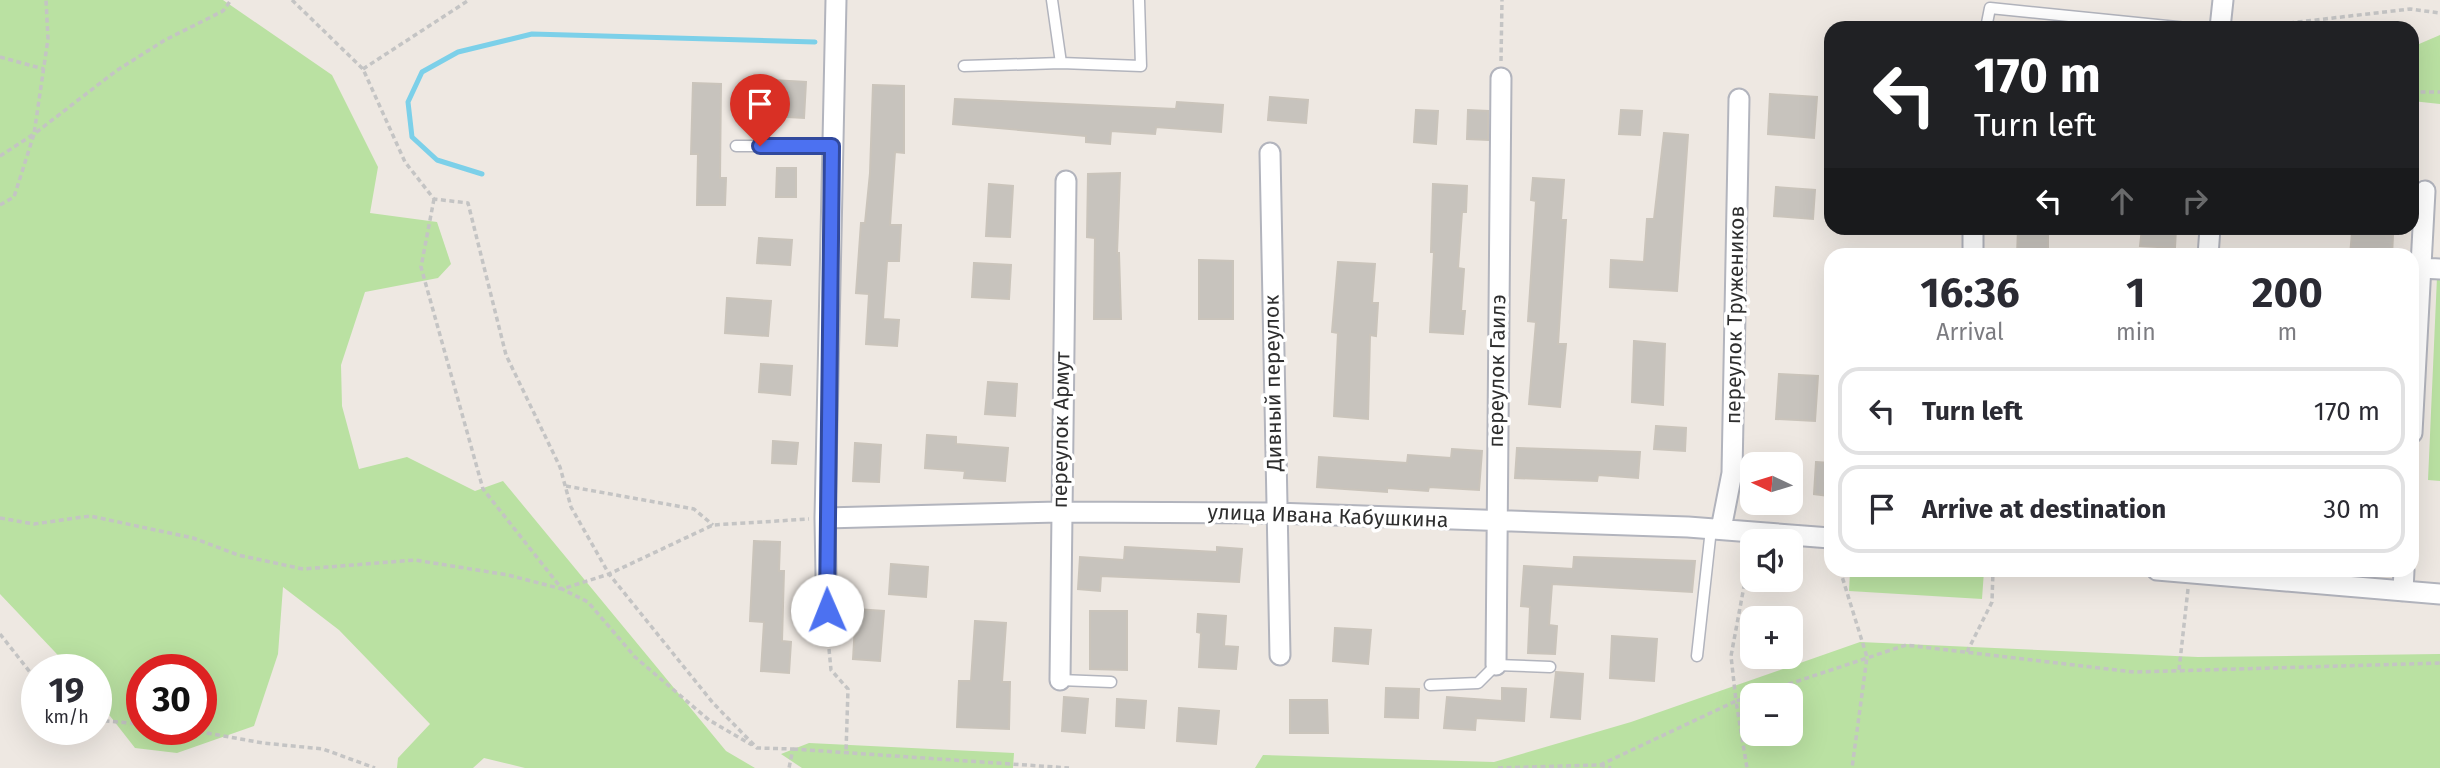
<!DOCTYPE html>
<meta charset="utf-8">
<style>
:root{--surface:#fff;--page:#f2f2f3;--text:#2b2b33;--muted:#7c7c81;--line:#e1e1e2}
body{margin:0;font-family:"Fira Sans",sans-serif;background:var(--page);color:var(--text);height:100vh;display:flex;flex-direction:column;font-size:26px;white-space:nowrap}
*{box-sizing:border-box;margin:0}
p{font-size:23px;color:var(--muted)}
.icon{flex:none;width:38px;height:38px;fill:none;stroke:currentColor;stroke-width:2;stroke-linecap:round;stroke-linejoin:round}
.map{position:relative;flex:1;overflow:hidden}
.details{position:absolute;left:1824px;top:248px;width:595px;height:329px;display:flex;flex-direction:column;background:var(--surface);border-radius:21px;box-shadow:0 7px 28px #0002}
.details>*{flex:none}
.guide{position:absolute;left:1824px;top:21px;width:595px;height:214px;border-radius:21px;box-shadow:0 7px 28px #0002;background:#202124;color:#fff;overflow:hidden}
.needle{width:46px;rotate:274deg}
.buttons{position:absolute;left:1740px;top:452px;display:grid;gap:14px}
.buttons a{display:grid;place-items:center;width:63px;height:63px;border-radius:14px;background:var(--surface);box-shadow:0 7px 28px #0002;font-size:35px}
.speed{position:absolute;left:21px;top:654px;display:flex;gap:14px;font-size:35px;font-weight:700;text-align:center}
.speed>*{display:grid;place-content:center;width:91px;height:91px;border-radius:50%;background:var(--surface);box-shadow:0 7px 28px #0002;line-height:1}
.speed small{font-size:18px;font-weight:400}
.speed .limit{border:10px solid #d22;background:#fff;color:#111}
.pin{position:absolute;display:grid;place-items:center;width:60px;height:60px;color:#fff;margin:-72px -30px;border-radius:50% 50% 50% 0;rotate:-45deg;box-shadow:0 0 7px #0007}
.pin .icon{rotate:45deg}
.me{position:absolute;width:77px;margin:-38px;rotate:359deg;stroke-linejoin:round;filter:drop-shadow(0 0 5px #0008)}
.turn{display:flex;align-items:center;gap:24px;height:147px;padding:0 35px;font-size:32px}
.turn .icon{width:91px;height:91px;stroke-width:2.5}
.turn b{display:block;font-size:49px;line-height:60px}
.lanes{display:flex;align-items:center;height:66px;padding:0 35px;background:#0003;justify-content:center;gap:35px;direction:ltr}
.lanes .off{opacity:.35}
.eta{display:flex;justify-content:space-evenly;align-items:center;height:119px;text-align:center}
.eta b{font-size:42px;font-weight:700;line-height:49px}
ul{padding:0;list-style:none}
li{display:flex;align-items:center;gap:21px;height:88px;margin:0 14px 10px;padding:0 21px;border:4px solid var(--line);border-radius:21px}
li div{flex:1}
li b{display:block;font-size:26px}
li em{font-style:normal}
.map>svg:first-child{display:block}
.green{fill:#bae1a2;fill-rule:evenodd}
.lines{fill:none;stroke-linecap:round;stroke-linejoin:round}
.stream{stroke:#7cd0e9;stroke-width:5}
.building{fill:#c7c3bd;stroke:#cac4bb;stroke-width:2}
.lane-casing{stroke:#b2b4bd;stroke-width:13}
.street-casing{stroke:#b2b4bd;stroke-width:23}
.path{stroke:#c4c4c4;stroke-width:3.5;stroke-dasharray:5 3.5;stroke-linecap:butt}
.lane{stroke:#fff;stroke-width:10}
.street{stroke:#fff;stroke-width:19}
.route-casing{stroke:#31499d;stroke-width:18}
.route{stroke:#4c71f1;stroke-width:12}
.labels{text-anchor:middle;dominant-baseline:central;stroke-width:7;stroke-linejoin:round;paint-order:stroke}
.street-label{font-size:21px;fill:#2e2e2e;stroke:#fff}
</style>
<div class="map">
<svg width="2440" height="768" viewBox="0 0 2440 768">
<rect width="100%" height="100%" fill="#eee8e2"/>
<path class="green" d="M0,0H223L332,75L378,167L370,213L437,222L451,264L438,278L365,292L341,365L342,406L359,469L407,457L475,491L503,481L726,751L755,768H525L484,758L473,768H397L398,758L430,724L339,630L283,587L278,654L254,726L177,753L135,748L96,698V670H72L0,594ZM142,670H201V730H142Z
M2440,35V104L2412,101V47Z
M2437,277H2440V481L2428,480Z
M1850,571H1984L1982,599L1849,591Z
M1860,642L2198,657L2440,654V768H1255L1263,755L1494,762L1631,722ZM1752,695H1790V733H1752Z
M809,743L1014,753L1013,768H802L781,754Z"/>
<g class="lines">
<path class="stream" d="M482,174L437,160L412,137L408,102L422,72L458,52L532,34L815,42"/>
</g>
<path class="building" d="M772,80L806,82L804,118L770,116Z
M693,83L721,84L720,178H726L725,205H697L698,154H691Z
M873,85L904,86V153L895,152L890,225H901L899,261H887L883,319L899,320L897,346L866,344L869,294L856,293L861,223H865L870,173Z
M1770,94L1817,97L1814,138L1768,134Z
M1270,97L1308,100L1306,123L1268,120Z
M955,99L1176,109L1177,102L1223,105L1221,132L1156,127L1155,134L1111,131L1110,144L1086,142V136L953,124Z
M1416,110L1438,111L1436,144L1414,142Z
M1468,110L1488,111V140L1467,139Z
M1621,110L1642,111L1640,135L1619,134Z
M1664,133L1688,135L1677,291L1610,287L1611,260L1644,262L1647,219H1654Z
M777,168H796V197H776Z
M1120,173L1117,253H1119L1121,319H1094L1095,238L1087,237L1088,174Z
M1533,178L1564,180L1561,220H1566L1558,344H1566L1560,407L1529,404L1536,322L1528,321L1536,201L1531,200Z
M989,184L1013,186L1010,237L986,236Z
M1433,184L1467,186L1466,212H1462L1458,268L1464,269L1461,311H1465L1463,334L1430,332L1434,252H1431Z
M1776,187L1815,190L1813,219L1774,216Z
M2018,228H2048V256H2017Z
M2142,228H2176L2175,248L2140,246Z
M2352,232L2393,235L2392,256H2350Z
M759,238L792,240L790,265L757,263Z
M1199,260L1233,261V319H1199Z
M1338,262L1375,264L1372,303H1378L1376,336L1370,335L1368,419L1334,416L1338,333L1332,332Z
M974,263L1011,265L1009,299L972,297Z
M727,298L771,301L768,336L725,333Z
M1634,341L1665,344L1663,405L1632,402Z
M761,364L792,366L790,395L759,392Z
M1779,374L1818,376L1815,421L1776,419Z
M988,382L1017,384L1015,416L985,414Z
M1656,426L1686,428L1685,451L1654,449Z
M927,435L956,437V444L1008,448L1005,481L964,478L965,471L925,468Z
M773,441L798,443L796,464L772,463Z
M855,443L881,445L879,482L853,481Z
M1517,448L1640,452L1638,478L1598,475L1597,481L1515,478Z
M1452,449L1482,451L1479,490L1429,487L1428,491L1387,488V492L1317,487L1319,457L1407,463L1408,455L1451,458Z
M1816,462L1830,463V496L1814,494Z
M754,541L780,542L779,571H784L782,641L791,642L789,673L761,671L764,622L750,621Z
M1125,547L1217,552V547L1242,549L1239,582L1101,576L1100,591L1078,589L1080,557L1124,560Z
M1574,557L1695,561L1692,592L1552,584L1549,625L1557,626L1555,654L1528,653L1530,607L1521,606L1524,566L1573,569Z
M891,564L928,567L926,597L889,594Z
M856,609L884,611L880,661L853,659Z
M1090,611H1127V670L1090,669Z
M1198,614L1226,616L1224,646L1238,647L1236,669L1199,667L1201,633L1197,632Z
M975,621L1006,623L1002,682H1010L1009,729L957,727L959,681H971Z
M1335,628L1371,630L1368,664L1333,661Z
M1612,636L1657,639L1654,681L1610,678Z
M1556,672L1583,674L1580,719L1551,717Z
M1386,688L1419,689L1418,718L1385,717Z
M1502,688L1526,689L1524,721L1476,718L1475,730L1444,728L1447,697L1502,701Z
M1064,697L1088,699L1085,733L1062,731Z
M1117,699L1146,701L1144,728L1116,726Z
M1290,700H1327L1328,733H1290Z
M1179,708L1219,711L1216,744L1177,741Z"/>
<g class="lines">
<defs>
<path id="lane" d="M1052,0L1061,63
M1986,28L1990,8L2187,28
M964,66L1061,63L1141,66L1139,0
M736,146H832
M1697,656L1711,529
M1060,680L1111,682
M1430,685L1478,683L1496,665L1550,667"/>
<path id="street" d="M2220,28L2223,0
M1270,153L1280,655
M1973,256V228
M2208,256L2210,228
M2421,268L2440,269
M2412,433L2425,191
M825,518L1059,512L1275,513L1688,527L1830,538
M1721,529L1732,473L1739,99
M2157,570L2440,594
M2403,591L2404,570
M827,633L825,518L836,0
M1496,665L1501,78
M1060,680L1066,181"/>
</defs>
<use href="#lane" class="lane-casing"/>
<use href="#street" class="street-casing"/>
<path class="path" d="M292,0L363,69L405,162L434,199L468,203L506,355L560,467L571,507L609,574L713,703L757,748L793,749L789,768
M2247,28L2410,9L2440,13
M0,57L44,69
M1501,61L1502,0
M363,69L469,0
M2412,92H2440
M0,156L34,134L48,39L46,0
M434,199L421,267L483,489L562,589L588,602L635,657L709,720L752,745
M0,205L14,197L34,134L116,71L165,40L223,11L231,0
M566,486L694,509L713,525
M0,518L34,524L90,516L193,538L238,555L303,569L415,560L508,575L562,589L609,574L713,525L809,519
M1745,550V581L1731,656L1736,701L1752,696
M1840,570L1867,657L1852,768
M0,634L37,681
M829,649L831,670L848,689L846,752
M1967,652L1992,602L1993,570
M2179,670L2188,589
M1756,695L1906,645L2134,672L2440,663
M96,720L142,724
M190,730L263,743L323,749L375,768
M793,749L1069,768
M1600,765L1736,701L1747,768
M1498,768L1600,765L1611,768"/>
<use href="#lane" class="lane"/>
<use href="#street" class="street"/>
</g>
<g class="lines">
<defs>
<path id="route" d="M760,146H832L827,610"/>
</defs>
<use href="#route" class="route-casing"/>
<use href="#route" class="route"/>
</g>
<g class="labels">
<g class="street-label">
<text transform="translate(1735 315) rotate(-89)">переулок Тружеников</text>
<text transform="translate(1497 371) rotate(-89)">переулок Гаилэ</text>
<text transform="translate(1273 383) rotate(-91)">Дивный переулок</text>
<text transform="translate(1061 430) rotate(-89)">переулок Армут</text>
<text transform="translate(1328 516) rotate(2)">улица Ивана Кабушкина</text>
</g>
</g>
</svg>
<div class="buttons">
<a><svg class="needle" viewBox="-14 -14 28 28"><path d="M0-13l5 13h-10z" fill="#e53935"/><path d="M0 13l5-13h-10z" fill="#7c7c81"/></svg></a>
<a><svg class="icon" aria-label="sound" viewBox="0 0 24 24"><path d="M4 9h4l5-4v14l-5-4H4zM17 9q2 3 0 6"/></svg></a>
<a>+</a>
<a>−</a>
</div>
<div class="speed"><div>19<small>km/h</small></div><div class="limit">30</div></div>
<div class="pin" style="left:760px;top:146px;background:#d93025"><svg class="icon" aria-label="arrive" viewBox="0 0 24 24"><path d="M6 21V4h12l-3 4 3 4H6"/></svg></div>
<svg class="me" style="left:827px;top:610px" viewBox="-20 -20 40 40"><circle r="19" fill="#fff"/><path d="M0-13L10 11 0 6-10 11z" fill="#4c71f1"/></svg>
<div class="guide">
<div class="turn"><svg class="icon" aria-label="left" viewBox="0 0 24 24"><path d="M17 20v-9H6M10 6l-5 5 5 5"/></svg><div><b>170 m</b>Turn left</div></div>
<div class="lanes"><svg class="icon" aria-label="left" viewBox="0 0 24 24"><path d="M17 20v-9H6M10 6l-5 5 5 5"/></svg><svg class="icon off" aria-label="ahead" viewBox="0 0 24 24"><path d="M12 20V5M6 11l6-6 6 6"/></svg><svg class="icon off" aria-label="right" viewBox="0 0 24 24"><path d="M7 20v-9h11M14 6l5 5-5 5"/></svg></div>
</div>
<section class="details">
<div class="eta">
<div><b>16:36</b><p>Arrival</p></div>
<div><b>1</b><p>min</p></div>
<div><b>200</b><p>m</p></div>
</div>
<ul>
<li><svg class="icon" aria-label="left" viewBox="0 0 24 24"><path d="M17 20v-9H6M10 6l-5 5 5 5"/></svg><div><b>Turn left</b></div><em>170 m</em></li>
<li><svg class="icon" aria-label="arrive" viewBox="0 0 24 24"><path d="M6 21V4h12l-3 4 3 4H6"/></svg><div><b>Arrive at destination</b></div><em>30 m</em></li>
</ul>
</section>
</div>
